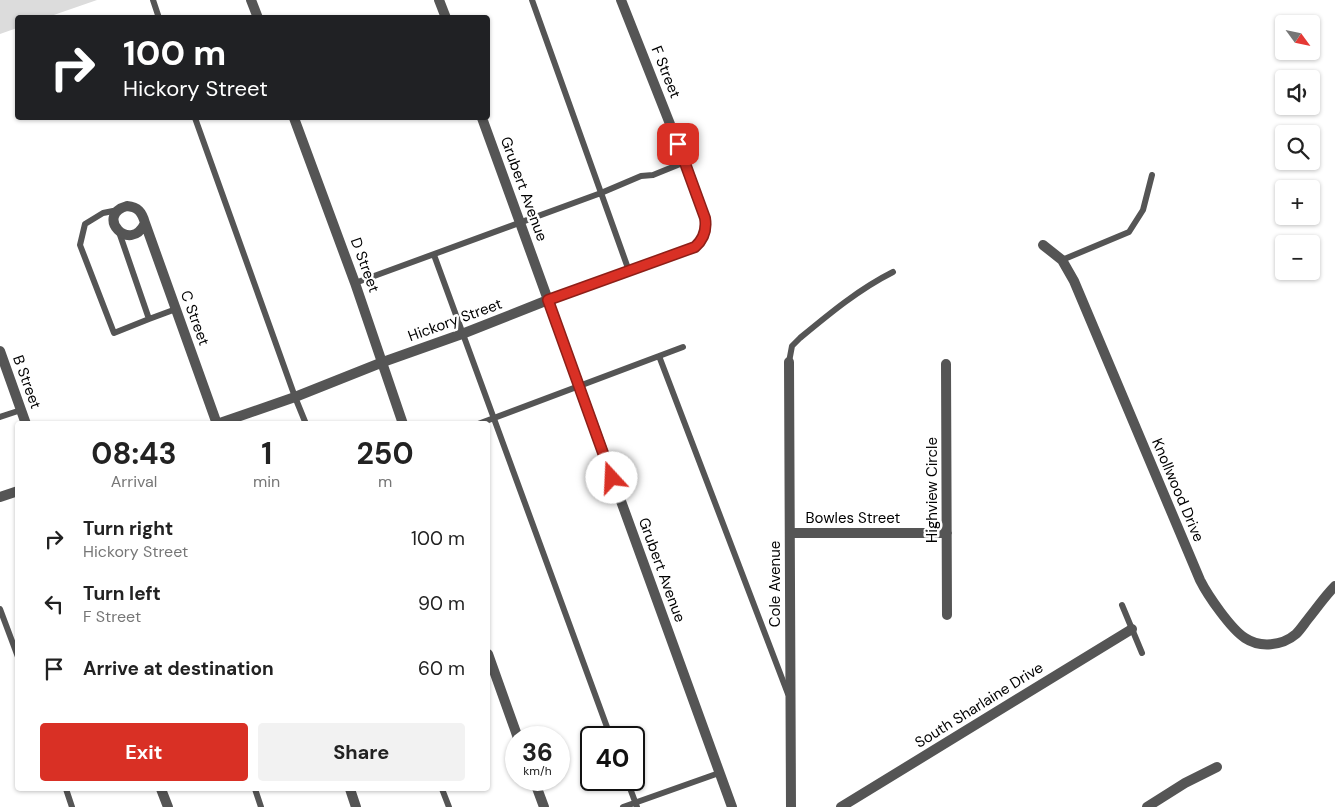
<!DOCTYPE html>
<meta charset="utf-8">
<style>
:root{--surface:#fff;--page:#f2f2f2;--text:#222;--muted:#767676;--accent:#d93025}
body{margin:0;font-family:"DM Sans",sans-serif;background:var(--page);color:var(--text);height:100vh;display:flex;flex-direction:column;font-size:19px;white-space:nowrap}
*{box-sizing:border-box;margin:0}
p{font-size:16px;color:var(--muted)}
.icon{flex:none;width:28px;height:28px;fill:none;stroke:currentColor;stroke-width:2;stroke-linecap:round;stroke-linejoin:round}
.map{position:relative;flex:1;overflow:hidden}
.side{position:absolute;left:15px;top:421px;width:475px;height:370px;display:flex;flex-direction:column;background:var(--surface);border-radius:5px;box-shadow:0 1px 4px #0004}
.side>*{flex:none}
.hud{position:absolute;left:15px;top:15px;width:475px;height:105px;border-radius:5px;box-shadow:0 1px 4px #0004;background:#202124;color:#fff;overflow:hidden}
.needle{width:32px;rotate:123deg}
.fabs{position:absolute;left:1275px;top:15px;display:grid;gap:10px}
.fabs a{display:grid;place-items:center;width:45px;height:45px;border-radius:5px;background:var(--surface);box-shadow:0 1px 4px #0004;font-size:25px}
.speed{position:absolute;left:505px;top:726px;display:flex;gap:10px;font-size:25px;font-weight:700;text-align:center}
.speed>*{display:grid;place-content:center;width:65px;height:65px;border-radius:50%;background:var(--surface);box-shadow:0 1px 4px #0004;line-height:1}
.speed small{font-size:12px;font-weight:400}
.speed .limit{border:2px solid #111;border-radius:8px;background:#fff;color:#111}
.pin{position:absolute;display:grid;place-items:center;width:42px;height:42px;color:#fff;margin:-21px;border-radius:10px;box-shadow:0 2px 8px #0006}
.me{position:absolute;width:55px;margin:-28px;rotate:340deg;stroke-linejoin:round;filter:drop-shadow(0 0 4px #0008)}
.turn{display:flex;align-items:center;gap:18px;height:105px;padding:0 25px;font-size:22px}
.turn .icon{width:65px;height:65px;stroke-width:2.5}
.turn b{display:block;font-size:35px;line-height:42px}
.eta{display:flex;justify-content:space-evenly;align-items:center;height:85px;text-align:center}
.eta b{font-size:30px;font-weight:700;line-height:35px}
.button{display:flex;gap:10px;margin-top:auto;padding:10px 25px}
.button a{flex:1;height:58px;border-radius:5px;background:var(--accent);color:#fff;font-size:20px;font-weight:700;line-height:58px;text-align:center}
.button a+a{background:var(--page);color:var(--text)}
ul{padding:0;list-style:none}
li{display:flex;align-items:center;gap:15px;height:65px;padding:0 25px}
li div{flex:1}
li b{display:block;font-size:19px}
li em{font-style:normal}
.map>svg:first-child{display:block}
.green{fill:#dcdcdc}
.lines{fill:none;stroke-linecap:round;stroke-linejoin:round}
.service{stroke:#555;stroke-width:6}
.minor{stroke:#555;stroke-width:10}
.tertiary{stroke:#555;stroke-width:10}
.route-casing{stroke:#8d1f18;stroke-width:12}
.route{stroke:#d93025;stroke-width:9}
.labels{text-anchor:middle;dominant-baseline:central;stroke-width:5;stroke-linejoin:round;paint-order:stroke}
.street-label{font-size:15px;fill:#000;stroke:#fff}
</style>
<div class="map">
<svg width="1335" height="807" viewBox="0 0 1335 807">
<rect width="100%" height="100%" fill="#fff"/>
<path class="green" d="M0,0H97L48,17L18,18L17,28L0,34Z"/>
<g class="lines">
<path class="service" d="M153,0L159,18
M532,0L629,271
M195,118L295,397L306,424
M118,210L103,213L85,224L80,245L114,333L149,319L119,232
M434,255L611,738
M1062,260L1129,232L1143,210L1152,175
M355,283L601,193L641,176L653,175L685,162
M149,319L176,309
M659,356L788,694
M789,362L792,346L800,338C829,314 859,289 893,272
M0,417L21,410
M478,424L683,347
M1122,605L1142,653
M0,609L18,657
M627,780L637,807
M66,789L72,807
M255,789L261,807
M442,789L449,807
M623,807L719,773"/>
<path class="minor" d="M251,0L258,18
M294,118L355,283L403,424
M127,206C138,207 142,212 145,223C130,255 94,215 127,206Z
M145,223L217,424
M1043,245L1062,260L1074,281L1200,580C1208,596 1231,629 1245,638C1260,648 1282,646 1296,634C1301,629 1304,624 1308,619C1317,608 1325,596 1335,586
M0,351L26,424
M789,362L791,807
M946,364L947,615
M217,424L295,397L383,362L462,334L548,300L695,247C704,239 707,230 705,218L685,162L621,0
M0,497L18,491
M790,533H947
M488,654L518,738
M534,780L544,807
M161,789L168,807
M350,789L356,807
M841,807L1132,629
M1147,807L1185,783L1217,767"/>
<path class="tertiary" d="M439,0L446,18
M482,118L732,807"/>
</g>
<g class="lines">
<defs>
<path id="route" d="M612,478L548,300L695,247C704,239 707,230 705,218L678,144"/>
</defs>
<use href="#route" class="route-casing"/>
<use href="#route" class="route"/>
</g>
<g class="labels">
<g class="street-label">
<text transform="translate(666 72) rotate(68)">F Street</text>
<text transform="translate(524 189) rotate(70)">Grubert Avenue</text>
<text transform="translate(365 265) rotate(70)">D Street</text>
<text transform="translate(195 318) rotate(70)">C Street</text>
<text transform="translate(455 320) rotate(-20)">Hickory Street</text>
<text transform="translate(27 382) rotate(70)">B Street</text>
<text transform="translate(932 490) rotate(-90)">Highview Circle</text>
<text transform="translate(1178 490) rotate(67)">Knollwood Drive</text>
<text x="853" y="518">Bowles Street</text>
<text transform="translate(662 570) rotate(70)">Grubert Avenue</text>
<text transform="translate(775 584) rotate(-90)">Cole Avenue</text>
<text transform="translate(979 705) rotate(-32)">South Sharlaine Drive</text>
</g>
</g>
</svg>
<div class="fabs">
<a><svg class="needle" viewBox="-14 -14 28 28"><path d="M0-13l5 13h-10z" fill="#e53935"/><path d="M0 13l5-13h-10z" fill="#767676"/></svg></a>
<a><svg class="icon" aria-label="sound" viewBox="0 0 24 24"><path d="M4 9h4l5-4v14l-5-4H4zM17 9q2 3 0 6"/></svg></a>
<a><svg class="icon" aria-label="search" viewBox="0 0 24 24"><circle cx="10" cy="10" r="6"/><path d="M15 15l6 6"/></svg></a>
<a>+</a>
<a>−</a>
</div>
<div class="speed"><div>36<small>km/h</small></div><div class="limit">40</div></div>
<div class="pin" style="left:678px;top:144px;background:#d93025"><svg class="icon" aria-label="arrive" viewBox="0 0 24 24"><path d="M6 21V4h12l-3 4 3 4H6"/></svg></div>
<svg class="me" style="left:612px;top:478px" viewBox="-20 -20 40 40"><circle r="19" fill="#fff"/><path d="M0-13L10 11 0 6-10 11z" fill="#d93025"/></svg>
<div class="hud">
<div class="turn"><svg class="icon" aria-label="right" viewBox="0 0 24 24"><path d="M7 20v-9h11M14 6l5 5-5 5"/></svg><div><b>100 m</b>Hickory Street</div></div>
</div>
<section class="side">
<div class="eta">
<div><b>08:43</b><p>Arrival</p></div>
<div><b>1</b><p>min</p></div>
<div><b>250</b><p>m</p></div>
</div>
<ul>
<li><svg class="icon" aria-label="right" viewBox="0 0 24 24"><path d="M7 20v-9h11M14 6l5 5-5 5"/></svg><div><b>Turn right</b><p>Hickory Street</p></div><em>100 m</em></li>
<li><svg class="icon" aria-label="left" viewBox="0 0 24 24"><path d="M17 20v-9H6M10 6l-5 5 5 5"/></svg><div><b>Turn left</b><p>F Street</p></div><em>90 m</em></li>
<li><svg class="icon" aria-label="arrive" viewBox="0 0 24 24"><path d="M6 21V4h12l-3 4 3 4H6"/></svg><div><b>Arrive at destination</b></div><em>60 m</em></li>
</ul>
<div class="button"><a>Exit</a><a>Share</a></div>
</section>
</div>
